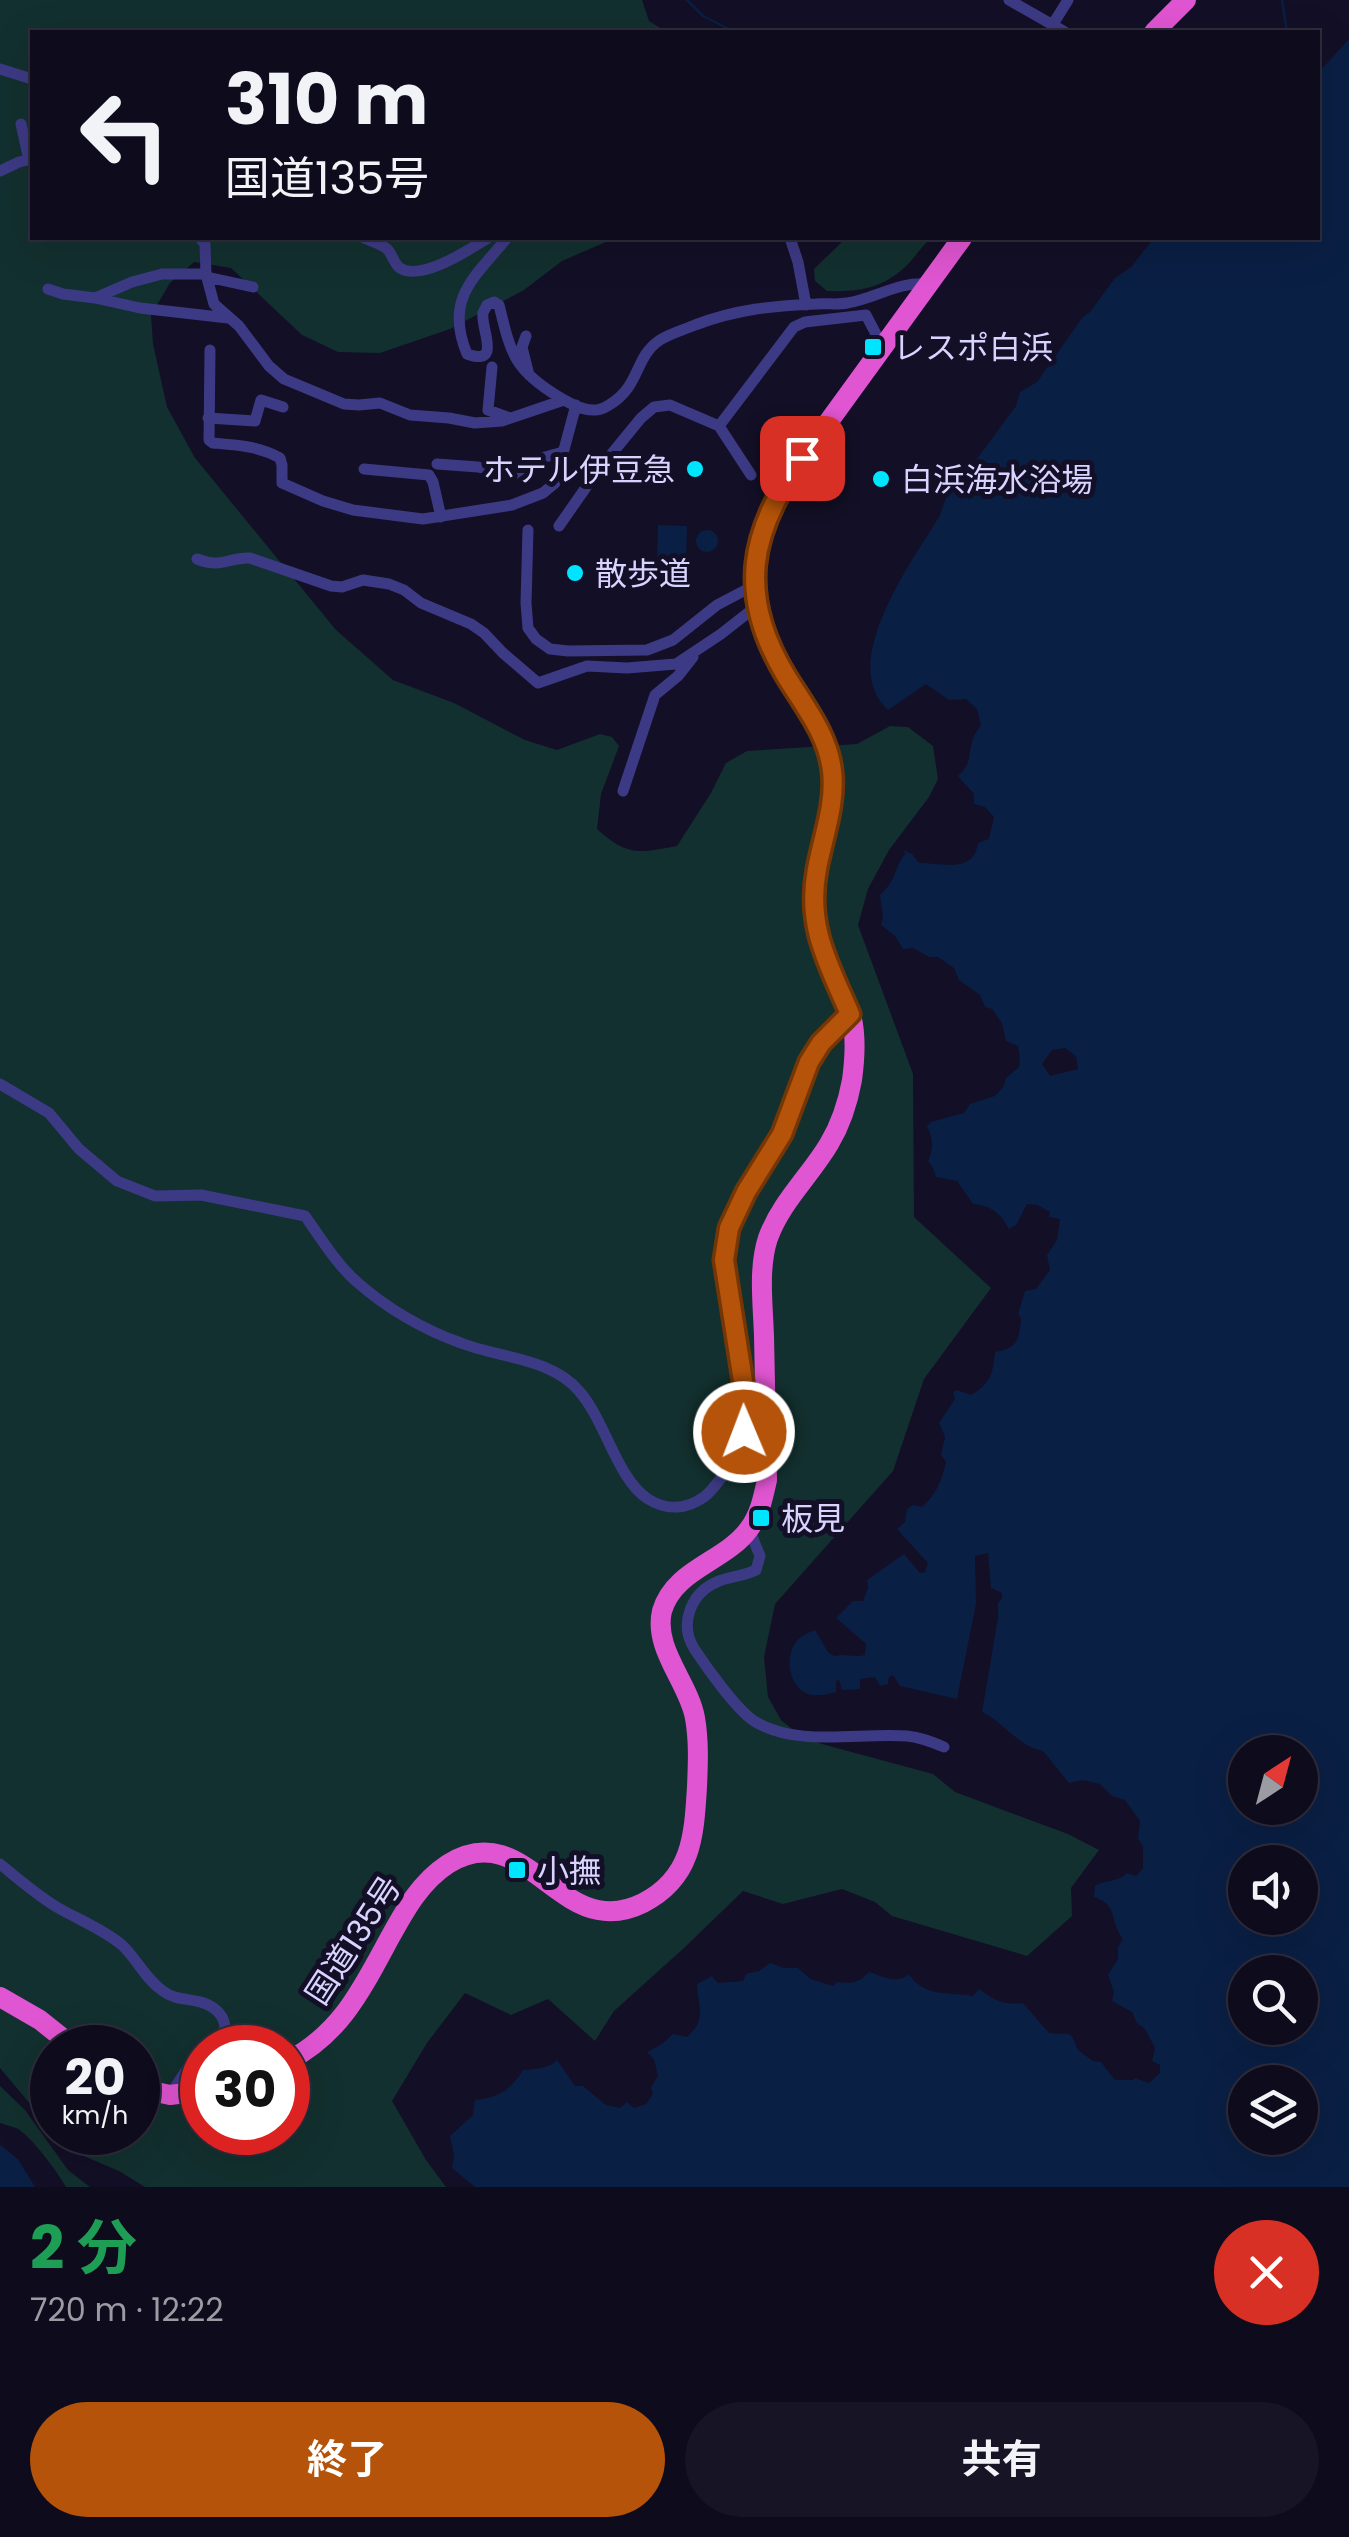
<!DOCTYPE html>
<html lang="ja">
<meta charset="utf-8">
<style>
:root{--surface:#0e0b1c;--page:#171425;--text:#f1f3f6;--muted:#9b9ba3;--line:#2e2b3b;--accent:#b45309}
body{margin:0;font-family:Poppins,"Noto Sans JP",sans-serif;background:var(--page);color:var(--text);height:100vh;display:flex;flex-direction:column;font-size:38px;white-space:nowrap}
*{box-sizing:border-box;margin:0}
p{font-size:32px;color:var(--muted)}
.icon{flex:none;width:55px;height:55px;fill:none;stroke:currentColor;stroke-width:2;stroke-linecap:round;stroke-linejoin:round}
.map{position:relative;height:2187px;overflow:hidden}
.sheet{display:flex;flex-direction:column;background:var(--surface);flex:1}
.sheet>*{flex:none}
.top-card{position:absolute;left:30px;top:30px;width:1290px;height:210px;border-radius:0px;box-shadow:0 10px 40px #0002,0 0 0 2px var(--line);background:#0e0b1c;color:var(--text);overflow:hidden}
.needle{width:65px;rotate:36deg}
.buttons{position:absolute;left:1228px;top:1735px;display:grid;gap:20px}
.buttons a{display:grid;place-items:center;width:90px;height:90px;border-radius:50%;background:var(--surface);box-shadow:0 10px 40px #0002,0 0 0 2px var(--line);font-size:50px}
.speed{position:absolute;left:30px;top:2025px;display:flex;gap:20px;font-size:50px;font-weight:700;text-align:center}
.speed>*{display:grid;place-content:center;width:130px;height:130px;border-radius:50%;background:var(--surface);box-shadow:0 10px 40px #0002,0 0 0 2px var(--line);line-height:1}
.speed small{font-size:25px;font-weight:400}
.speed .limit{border:15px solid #d22;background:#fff;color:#111}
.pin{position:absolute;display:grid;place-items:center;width:85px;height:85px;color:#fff;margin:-42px;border-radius:20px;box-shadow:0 5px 15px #0006}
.me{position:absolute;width:110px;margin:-55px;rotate:359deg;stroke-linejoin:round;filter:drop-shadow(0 0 8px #0008)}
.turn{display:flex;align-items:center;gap:35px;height:210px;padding:0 30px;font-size:45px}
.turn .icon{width:130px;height:130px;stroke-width:2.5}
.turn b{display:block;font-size:70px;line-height:85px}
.round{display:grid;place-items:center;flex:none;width:105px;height:105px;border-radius:52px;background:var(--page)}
.headline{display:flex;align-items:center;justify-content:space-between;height:170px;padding:0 30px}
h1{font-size:60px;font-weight:700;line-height:75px;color:#1e9e55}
.cta{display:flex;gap:20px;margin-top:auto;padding:20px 30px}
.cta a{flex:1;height:115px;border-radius:60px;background:var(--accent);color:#fff;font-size:40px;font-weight:700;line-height:115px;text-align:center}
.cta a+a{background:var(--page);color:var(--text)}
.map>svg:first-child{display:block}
.green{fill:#12302f;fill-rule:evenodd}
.water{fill:#0a1f44;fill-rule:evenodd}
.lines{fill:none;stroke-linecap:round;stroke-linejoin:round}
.stream{stroke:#0a1f44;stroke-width:2.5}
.minor{stroke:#3d3a85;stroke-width:11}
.trunk{stroke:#e055d1;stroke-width:20}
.route-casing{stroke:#753606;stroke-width:25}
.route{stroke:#b45309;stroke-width:18}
.poi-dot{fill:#00e5ff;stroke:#130f26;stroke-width:4}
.labels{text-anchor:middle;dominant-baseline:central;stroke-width:10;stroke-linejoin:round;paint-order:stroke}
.poi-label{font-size:32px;fill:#d9d4ff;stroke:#130f26;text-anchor:start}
.street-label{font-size:32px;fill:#d9d4ff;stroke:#130f26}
</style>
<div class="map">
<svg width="1349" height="2187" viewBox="0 0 1349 2187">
<rect width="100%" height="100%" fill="#130f26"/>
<path class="green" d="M0,0H642L649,21L667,32H32V238H615L562,261L524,290L450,329L380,353L338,352L302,335L231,268L194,262L170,283L151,315L153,344L167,407L195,458L336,630L393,680L454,703L525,740L557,750L600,734L612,737L619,746L601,794L597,829C628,857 639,853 677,846L711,793L726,763L747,751L857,744L890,726L908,727L933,746L938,779L929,797L889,850L868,889L858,925L913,1074L914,1217L991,1288L924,1379L893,1471L775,1604L764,1657L768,1697L781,1720L798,1734L822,1744L933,1774L955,1792L1068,1834L1099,1850L1071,1888L1072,1916L1027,1956L892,1916L875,1902L842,1889L783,1904L743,1891L684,1948L614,2011L595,2041L548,1999L511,2015L465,1993L427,2043L392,2101L426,2160L446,2187H145L119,2171L70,2150L55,2133L138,2132V2048H52V2130L0,2068ZM202,2048H288V2132H202Z
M846,238H931C923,245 917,254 910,262C886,288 860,292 827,291L815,281L814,269Z
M0,2086L25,2110L68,2170L90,2187H66C59,2174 29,2133 16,2128C11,2126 5,2125 0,2123Z"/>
<path class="water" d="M1349,39V2187H475L452,2168L454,2156L450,2136L473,2115L475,2100C498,2098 511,2090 523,2070C534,2069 549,2069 557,2060L575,2086H583L606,2105L620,2108L627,2102L634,2108L646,2104L653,2094L651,2087L658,2076L654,2059L647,2052L662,2044L673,2034L687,2037C707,2019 698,2008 697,1984L712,1976L718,1983L743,1981L746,1974L759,1971L770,1963L784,1968H798L810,1979L833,1986L837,1982C851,1984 860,1983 869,1972C882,1976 897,1985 909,1974C924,1997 947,1992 973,1996L979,1989C994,2000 1005,2006 1023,2003L1049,2033L1068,2034L1072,2036L1078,2050L1093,2061L1101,2062L1115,2080H1133L1135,2078L1149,2083L1160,2073V2065L1152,2061L1155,2048L1145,2029L1137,2023L1132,2012L1112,2001L1114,1992L1108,1975L1118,1959V1947L1123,1939C1108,1920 1120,1906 1094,1897L1095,1886C1107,1879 1116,1883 1127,1873L1136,1876L1143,1868V1846L1138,1839L1140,1821L1125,1800L1112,1796L1100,1784L1083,1780L1069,1783L1043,1751C1018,1747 1004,1722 982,1712L998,1618V1603L1002,1598V1593L991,1588L988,1553L975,1556L976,1604L957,1699L900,1686L893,1675L889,1677L888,1684L880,1686L875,1677L860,1679V1689L842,1690L839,1680L836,1681V1692C829,1694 821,1696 813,1695C790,1692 784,1660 795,1643C800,1636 808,1633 815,1630L828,1652L834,1656C845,1653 854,1658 865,1655L866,1644L836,1618L853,1601H863L868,1588L867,1580L904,1554L920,1573L925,1572L928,1563L897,1529L905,1522L907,1509L913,1505L922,1507C936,1495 942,1480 946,1462L941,1455L945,1437L939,1423L955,1399L953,1392L957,1390L971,1395C990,1384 993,1374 995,1352C1018,1348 1019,1340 1021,1318L1018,1314L1025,1291L1036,1289L1050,1270L1047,1255L1057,1240L1060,1219L1049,1217L1050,1212L1037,1205L1027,1204L1016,1225L1009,1229C1000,1212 991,1206 973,1204L957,1181L936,1177L933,1168L928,1161C934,1149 933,1139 927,1126L931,1122L964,1113L970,1104L995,1096L1004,1086L1006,1078L1019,1067L1020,1059L1018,1046L1006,1041L1002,1023L992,1009L985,1007L980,995L959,980L954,968L938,957H929L913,948L903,949L895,936L881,925L883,917L880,895C897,880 893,869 905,854L904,850L912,854L919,863C942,863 974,874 978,843L989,839L994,817L985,807L974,804V794L958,776C973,762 967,756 973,739C974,734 978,730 981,725L977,709L966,699L949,700L926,684L888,710C837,664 911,563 937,520C944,509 945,494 953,485C956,481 960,478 964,474C983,453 999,428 1016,406L1020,392L1037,382L1082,318L1090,312L1115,278L1131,267L1154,238H1318V73ZM1065,1048L1076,1056L1078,1069L1050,1076L1042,1064L1052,1050ZM1245,1752H1300V1808H1245ZM1245,1862H1300V1918H1245ZM1245,1972H1300V2028H1245ZM1245,2082H1300V2138H1245Z
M658,525L687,526L686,562L657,561Z
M696 541a11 11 0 1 1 22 0a11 11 0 1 1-22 0Z
M0,2145L18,2159L35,2187H0Z"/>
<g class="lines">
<path class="stream" d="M687,0L703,16L735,32
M1282,0L1287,32"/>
<path class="minor" d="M1009,0L1065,32
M1053,24L1068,0
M0,69L32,79
M21,124L29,160
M0,171L19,162L32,159
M200,238L205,244L206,274L214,304L239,326L269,366L284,379L344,404L359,405L380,403L410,415L449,418L475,423L502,421L564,400
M364,238C371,241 380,244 386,248C393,254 393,263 400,268C421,282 470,249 488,238
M507,238C475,277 444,298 467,354C503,367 480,327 483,313C484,310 486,308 487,305L494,302L499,305C511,354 514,370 559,397C569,403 583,411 595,410C601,410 604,408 609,405C641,386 634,357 660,340C671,333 683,330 695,325C737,309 772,306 816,304C826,303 837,305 847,303C875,299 898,281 928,284
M790,238L798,262L806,305
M207,277L253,287
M48,289L63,294L95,298L132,282L162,274H206
M95,298L140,308L228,318
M526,336L522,347L529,375
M210,350L209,440L213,443C237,445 258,446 280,458L282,465V483L323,501L353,510L423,519L512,505L543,493L555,483L576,405
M492,367L488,410L510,418
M208,418L255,421L261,400L283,407
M719,426L794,327L805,322L866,315L877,336L885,343
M437,464L478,467L512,475L522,471L538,459L563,452
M364,469L429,475L433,482L441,517
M559,526L596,473L641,418L654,407L670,405L719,426L751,475
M528,530L526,603L528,628L536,639L550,649L568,651L647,650L673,640L717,605L755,585
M197,559C223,569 227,557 250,558L331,586L342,587L363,580L389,584L404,590L421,603L471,624L484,633L503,653L538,683L587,666L627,668L676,664L721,634L758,605
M623,791L655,695L678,676L693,657
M0,1084L49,1113L79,1149L117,1181L155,1196L201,1195L305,1216C321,1238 337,1265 357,1282C386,1308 424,1330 461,1343C499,1358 551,1358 579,1391C605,1420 617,1479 648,1499C667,1511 687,1509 704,1497C712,1491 718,1482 724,1474C732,1462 741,1447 744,1433C745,1424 744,1412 743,1403C742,1350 717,1278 729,1230C738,1196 764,1167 781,1137C794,1113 798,1084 811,1059C821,1041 836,1028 850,1014
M749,1529L760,1556L756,1570C744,1576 732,1576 719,1581C691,1592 678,1624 695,1650C707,1668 736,1709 754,1721C797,1748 860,1732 907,1736C920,1737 932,1742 944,1747
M0,1864C20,1880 40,1898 62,1910C82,1921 104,1930 122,1945C137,1959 146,1980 163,1991C179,2004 203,1995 219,2013C228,2023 226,2038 218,2048
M170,2095L187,2069L202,2057"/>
<path class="trunk" d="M1154,32L1186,0
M0,1997L40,2020L75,2048
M288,2061C340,2034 361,1991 388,1941C404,1912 419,1883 448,1864C512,1824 546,1900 598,1910C613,1913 629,1910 643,1903C692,1878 694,1836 697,1787C698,1764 699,1741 695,1718C689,1683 653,1649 662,1611C674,1569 725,1562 749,1529C760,1514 763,1498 767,1480C766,1432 765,1384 764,1336C763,1305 758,1268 768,1238C781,1202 810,1176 829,1144C841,1124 848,1102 852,1080C855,1058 857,1033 850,1012C838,979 815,950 814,914C811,868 834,825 833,779C832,745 813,718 795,690C747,616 741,557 787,479L962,238
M138,2088L170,2095L202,2091"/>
</g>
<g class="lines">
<defs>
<path id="route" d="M744,1432L743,1381L724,1260L729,1228L746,1192L782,1134L809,1062L821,1043L850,1014C828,963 806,926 817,869C823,837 836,803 832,771C828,735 805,707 786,676C737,595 749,532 802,458"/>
</defs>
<use href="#route" class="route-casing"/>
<use href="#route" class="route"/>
</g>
<g class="poi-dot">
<rect x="863" y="337" width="20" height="20" rx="5"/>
<circle cx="695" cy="469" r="10"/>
<circle cx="881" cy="479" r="10"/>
<circle cx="575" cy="573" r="10"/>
<rect x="751" y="1508" width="20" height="20" rx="5"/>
<rect x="507" y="1860" width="20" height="20" rx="5"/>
</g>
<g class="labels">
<g class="poi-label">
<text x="893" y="347">レスポ白浜</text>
<text x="675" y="469" text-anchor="end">ホテル伊豆急</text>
<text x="901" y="479">白浜海水浴場</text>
<text x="595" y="573">散歩道</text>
<text x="781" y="1518">板見</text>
<text x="537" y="1870">小撫</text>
</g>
<g class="street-label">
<text transform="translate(353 1940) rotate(-57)">国道135号</text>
</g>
</g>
</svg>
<div class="buttons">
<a><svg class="needle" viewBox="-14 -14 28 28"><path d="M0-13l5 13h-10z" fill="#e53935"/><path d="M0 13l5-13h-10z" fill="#9b9ba3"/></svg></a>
<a><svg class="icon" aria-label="sound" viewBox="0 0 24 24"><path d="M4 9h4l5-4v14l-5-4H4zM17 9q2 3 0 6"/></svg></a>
<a><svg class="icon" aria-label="search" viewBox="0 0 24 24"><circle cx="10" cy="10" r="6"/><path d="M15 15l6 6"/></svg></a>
<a><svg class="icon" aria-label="layers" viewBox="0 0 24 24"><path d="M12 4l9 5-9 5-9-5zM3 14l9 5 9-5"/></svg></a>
</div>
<div class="speed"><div>20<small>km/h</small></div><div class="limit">30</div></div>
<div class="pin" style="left:802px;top:458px;background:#d93025"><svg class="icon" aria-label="arrive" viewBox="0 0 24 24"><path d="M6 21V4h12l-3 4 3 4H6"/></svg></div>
<svg class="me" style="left:744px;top:1432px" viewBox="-20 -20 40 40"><circle r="17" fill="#b45309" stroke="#fff" stroke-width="3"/><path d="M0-11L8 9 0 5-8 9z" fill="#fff"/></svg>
<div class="top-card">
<div class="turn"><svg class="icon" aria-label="left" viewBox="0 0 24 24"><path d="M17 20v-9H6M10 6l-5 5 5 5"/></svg><div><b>310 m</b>国道135号</div></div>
</div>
</div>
<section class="sheet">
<div class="headline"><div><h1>2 分</h1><p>720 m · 12:22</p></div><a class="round" style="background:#d93025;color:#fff"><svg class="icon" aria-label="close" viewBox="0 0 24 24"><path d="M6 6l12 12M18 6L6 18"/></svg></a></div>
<div class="cta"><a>終了</a><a>共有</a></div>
</section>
